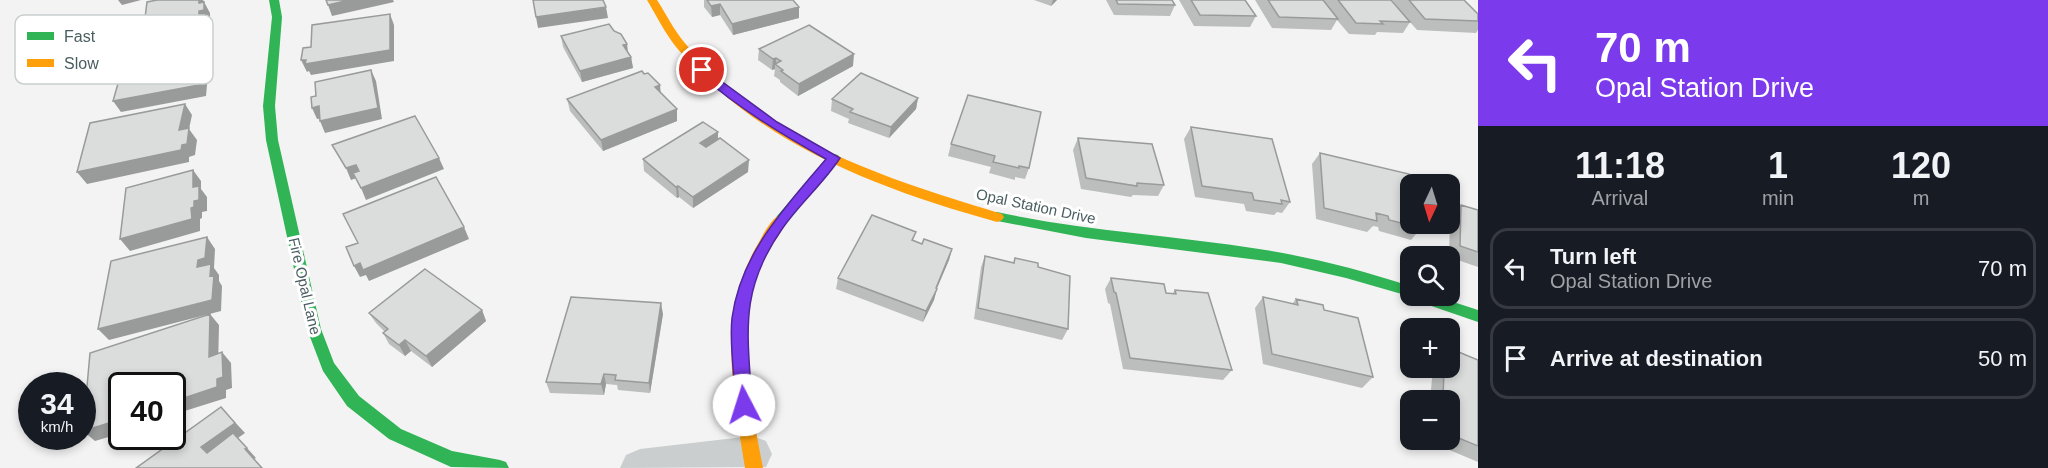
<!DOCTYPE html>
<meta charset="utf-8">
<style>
:root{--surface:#171b24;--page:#20242c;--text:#f1f3f6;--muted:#9ea1a6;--line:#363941}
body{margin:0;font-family:Helvetica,sans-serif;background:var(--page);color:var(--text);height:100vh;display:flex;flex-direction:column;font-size:22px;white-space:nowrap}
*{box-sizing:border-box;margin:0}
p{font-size:20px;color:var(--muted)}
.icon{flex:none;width:33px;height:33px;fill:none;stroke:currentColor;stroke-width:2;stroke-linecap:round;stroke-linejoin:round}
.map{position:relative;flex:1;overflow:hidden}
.panel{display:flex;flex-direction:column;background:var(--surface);width:570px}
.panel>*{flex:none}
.guide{background:#7c3aed;color:#fff;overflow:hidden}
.needle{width:39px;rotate:184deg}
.fabs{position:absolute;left:1400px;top:174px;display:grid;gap:12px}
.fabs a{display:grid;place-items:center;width:60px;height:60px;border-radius:12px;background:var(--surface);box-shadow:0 3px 9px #0003;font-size:30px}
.speed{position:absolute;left:18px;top:372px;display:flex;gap:12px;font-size:30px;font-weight:700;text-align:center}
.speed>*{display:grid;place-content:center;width:78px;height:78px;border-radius:50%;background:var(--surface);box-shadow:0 3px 9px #0003;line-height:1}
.speed small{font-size:15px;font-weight:400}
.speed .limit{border:3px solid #111;border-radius:9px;background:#fff;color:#111}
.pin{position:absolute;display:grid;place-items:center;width:51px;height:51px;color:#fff;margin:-26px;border:3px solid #fff;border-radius:50%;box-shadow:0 2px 6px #0007}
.me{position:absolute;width:66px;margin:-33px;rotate:355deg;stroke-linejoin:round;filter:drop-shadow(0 0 4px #0008)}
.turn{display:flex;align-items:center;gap:21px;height:126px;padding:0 18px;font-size:27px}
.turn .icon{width:78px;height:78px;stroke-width:2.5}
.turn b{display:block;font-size:42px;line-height:51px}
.eta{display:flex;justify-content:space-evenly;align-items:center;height:102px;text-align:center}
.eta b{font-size:36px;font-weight:700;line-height:42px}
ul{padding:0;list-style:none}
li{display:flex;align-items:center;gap:18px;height:81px;margin:0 12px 9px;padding:0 6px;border:3px solid var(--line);border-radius:18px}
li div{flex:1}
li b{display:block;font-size:22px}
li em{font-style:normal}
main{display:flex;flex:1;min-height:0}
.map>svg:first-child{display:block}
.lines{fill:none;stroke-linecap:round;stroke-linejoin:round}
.street{fill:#cacecf;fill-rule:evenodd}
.fast{fill:#30b455;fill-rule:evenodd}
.slow{fill:#ff9f0a;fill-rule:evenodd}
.wall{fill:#bcbdbd}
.shaded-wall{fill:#999a9a}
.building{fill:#dbdcdc;stroke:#999a9a;stroke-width:1.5}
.route{fill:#7c3aed;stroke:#51269a;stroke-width:1.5}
.labels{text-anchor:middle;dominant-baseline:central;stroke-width:6;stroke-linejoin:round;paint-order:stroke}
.street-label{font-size:15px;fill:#4a5d60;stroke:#fff}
.key{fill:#fff;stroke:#c9cecf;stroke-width:1.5}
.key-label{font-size:16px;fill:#4a5d60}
</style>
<main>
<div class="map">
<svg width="1478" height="468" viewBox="0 0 1478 468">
<rect width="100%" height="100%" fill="#f3f3f3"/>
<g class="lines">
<path class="street" d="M752,436L766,441L772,454L766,467L620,468L626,455L640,449Z"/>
<path class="fast" d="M269,0H279L282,17L275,106L278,140L321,329L334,363L359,396L401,429L452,451L500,460L506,462L509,468L451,467L389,439L347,406L323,371L307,329L266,140L263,106L272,17Z
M834,154L838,155L840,158L838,161L787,222H777L775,219L777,216L830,155Z
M997,212C1084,231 1172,235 1259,249C1311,257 1361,270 1410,286V296H1435L1478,310V322L1414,300L1412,297L1346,278L1281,263L1086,238L992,220L990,217L992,214Z"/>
<path class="slow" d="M647,0H657C666,14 674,30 684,42C766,142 884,178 1002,214L1004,217L1002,220L997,222C878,189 758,144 676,47C665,33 656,15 647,0Z
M782,214L789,219C778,237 766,252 758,271C734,334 751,404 763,468H745C733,391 716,313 759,242C764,233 772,217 782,214Z"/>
</g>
<path class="wall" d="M704,0H793L799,18L733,35L720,15L712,17L704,7Z
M1034,0H1057L1051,6Z
M1106,0H1172L1175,5L1170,16L1114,15Z
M1179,0H1245L1256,16L1250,27L1194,26Z
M1255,0H1391L1405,16L1392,0H1464L1478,14V30L1476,33L1417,30L1410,22L1403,33L1377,32L1375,35L1349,34L1337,20L1331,30L1272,28Z
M614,31L627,44L628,53L631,57L633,68L582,82L563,47L561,36Z
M759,49L853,66L798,96L780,82V80L774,76L775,69L772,70L758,60Z
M644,74L660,85V93L677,109V121L603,151L570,111L567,99Z
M968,95L1029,168L1025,179L1015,177V180L989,173L991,167L948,156L951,144Z
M918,98L916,109L889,138L848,123L849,119L831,111L832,99Z
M1191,127L1290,202L1282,213L1277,212L1274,215L1246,211L1244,204L1195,197L1184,139Z
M1078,138L1164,185L1158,196L1133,195L1131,197L1081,189L1073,150Z
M718,140L748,172L693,208L679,197L677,198L644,171L643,159Z
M1320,153L1421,228L1411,240L1379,231L1378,227L1373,226L1367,232L1316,219L1312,164Z
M1461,205L1478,210V267L1449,257L1450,216Z
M916,232L913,241L922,244L952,249L949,260L937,288L934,300L923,322L836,289L838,278Z
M985,256L1013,263L1015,258L1068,329L1062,340L974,319L981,267Z
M1111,278L1166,293L1172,294L1175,290L1232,370L1223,380L1123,369L1110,304L1108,303L1105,289Z
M1263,297L1292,304L1296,299L1324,310L1373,377L1362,388L1263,364L1255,308Z
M482,310L486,321L432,367L411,351L405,356L389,344L383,333L385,332L376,323L369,313Z
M663,314L650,393L618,390L617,385L606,384L604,395L550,393L546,382Z
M1478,360V462L1428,441V440H1449V400H1430L1433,368H1449Z"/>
<path class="shaded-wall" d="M118,0H141L122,5Z
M199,0H203L210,13V21L205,22V34L150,45L143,34L199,11Z
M349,0H393L394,2L332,16L328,5Z
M1053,0H1057L1051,6Z
M720,4V15L712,17L711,6Z
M606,7L608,18L538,28L536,17Z
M799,7V18L733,35L732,24Z
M390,14L394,25V61L311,75L309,71L307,72L301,60Z
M627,44L628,55L623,45Z
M199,46L205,58L204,67L208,74L206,96L121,112L113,101L192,60Z
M854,54L853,66L798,96L799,84Z
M631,57L633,68L582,82L580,71Z
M776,58V65L775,64V69L772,70L773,59Z
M371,70L376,81L382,119L325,133L320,121Z
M660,85L661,96L655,87Z
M918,98L916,109L889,138L891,127Z
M185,104L192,115L189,129L197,140L195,155L189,157V162L87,184L77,172L179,130Z
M319,106L324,118L317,119L312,108Z
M677,109V121L603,151L601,140Z
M718,132V143L700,154V143Z
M439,158L444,169L366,200L361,188Z
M749,160L748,172L693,208V197Z
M356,165L362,176L351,180L346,168Z
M193,170L201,181V189L207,197V211L202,212V218L200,219V231L130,251L120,239L193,187Z
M678,186L679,197L677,198L676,187Z
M464,227L469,239L369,281L366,275L360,277L354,266Z
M207,237L215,249L214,268L219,275V281L222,286L221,311L109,340L98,329L197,267L198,260Z
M952,249L949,260L934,295L937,289L934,300L923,322L926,311Z
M661,303L663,314L650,393L649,383Z
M482,310L486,321L432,367L426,356Z
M210,314L219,325L218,368L209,357Z
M405,340L411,351L405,356L399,345Z
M222,352L231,363L232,388L226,390V398L172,415V402L217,379Z
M604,374L606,384L604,395L601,384Z
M221,407L245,433L238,438L256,458L254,459L245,449L212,457L201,447Z
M122,419V433L95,441L83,431Z"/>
<path class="building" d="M157,0H199V3L204,2V10L199,11V23L143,34L147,2Z
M326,0H349L328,5Z
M533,0H603L606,7L536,17Z
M707,0H793L799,7L732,24L720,4L711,6Z
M1116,0H1172L1175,5L1118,4Z
M1191,0H1245L1256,16L1200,15Z
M1268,0H1323L1338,19L1279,17Z
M1338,0H1391L1410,22L1380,21L1383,24L1356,23Z
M1409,0H1464L1478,14V21L1425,19Z
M390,14V50L305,64L306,60H301L303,48L311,47L312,25Z
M609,24L614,31L621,34L627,44L623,45L631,57L580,71L561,36Z
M809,25L854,54L799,84L781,71L783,70L775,64L781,61L776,58L773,59L759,49Z
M199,46L197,59L192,60L191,64L201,62L199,85L113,101L125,59Z
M371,70L378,108L320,121L319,106L312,108L311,97L316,96L315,82Z
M642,71L644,74L648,73L660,85L655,87L677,109L601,140L567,99Z
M861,73L918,98L891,127L850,112L853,109L832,99Z
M968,95L1041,112L1029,168L1019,166V168L993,162L995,156L951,144Z
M185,104L179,130L189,128L187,144L182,145L181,150L77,172L90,123Z
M415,116L439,158L361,188L353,173L359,171L356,165L346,168L332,145Z
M703,122L718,132L700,143L706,147L720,138L749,160L693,197L678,186L676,187L643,159Z
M1191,127L1272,139L1290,202L1281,200L1282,204L1254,200L1252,193L1202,186Z
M1078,138L1152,144L1164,185L1137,183V186L1086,178Z
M1320,153L1409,174L1411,184H1410V224H1420L1421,228L1389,220L1388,216L1376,213L1377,221L1324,208Z
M193,170V187L199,186V200L194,201V207L191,208L192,219L120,239L126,188Z
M436,177L464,227L363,270L360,263L354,266L346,247L358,243L343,214Z
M1461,205L1478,210V252L1460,246Z
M872,215L916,232L912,240L922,244L924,239L952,249L936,288L937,289L926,311L838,278Z
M207,237L205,258L198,260L197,267L211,264L210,276L214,275L212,300L98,329L111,261Z
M985,256L1014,263L1015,258L1038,263V267L1070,276L1068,329L978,308Z
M425,269L482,310L426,356L405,340L399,345L383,333L388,329L369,313Z
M1111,278L1164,284L1166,293L1176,294L1175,290L1208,293L1232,370L1130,358L1116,293L1114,292Z
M571,297L661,303L649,383L615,380L616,375L604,374L601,384L546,382Z
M1263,297L1298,305L1296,299L1323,305L1324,310L1358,318L1373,377L1272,354Z
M210,314L209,357L222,352L223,377L217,379V387L172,402V386H122V419L83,431L90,353Z
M1449,348L1478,360V446L1449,434V400H1443L1444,368H1449Z
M221,407L235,423L201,447L207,453L233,433L247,448L245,449L262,468H136Z"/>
<path class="route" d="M702,67L777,122L840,158C823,184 799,204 782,229C738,292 748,334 752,405L750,411L744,413L739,411L736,405C735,379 729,345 732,318C741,252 785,208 826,159C780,134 738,108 698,73V68Z"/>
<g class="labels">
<g class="street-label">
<text transform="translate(1036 206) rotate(12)">Opal Station Drive</text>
<text transform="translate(305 286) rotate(77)">Fire Opal Lane</text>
</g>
</g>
<rect x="15" y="15" width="198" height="69" rx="9" class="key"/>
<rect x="27" y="32" width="27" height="8" fill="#30b455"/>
<rect x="27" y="59" width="27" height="8" fill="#ff9f0a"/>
<g class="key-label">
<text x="64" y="42">Fast</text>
<text x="64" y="69">Slow</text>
</g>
</svg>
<div class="fabs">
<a><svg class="needle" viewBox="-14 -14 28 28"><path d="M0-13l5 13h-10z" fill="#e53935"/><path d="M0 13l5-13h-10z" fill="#9ea1a6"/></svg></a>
<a><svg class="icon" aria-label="search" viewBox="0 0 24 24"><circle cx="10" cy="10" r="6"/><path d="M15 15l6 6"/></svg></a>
<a>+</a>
<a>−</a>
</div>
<div class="speed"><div>34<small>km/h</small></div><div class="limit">40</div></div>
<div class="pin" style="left:702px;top:70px;background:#d93025"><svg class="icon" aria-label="arrive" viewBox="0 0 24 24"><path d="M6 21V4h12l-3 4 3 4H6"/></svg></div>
<svg class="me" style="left:744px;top:405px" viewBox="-20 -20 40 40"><circle r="19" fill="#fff"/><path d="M0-13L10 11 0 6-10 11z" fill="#7c3aed"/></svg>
</div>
<section class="panel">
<div class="guide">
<div class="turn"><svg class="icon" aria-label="left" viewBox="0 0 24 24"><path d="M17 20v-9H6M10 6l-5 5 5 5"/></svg><div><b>70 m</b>Opal Station Drive</div></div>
</div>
<div class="eta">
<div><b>11:18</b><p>Arrival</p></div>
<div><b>1</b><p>min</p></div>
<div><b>120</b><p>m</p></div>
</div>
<ul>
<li><svg class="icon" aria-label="left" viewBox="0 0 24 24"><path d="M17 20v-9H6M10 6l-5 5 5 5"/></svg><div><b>Turn left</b><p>Opal Station Drive</p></div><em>70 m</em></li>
<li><svg class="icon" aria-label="arrive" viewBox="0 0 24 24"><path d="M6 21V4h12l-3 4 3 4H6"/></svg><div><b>Arrive at destination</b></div><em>50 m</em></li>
</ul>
</section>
</main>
